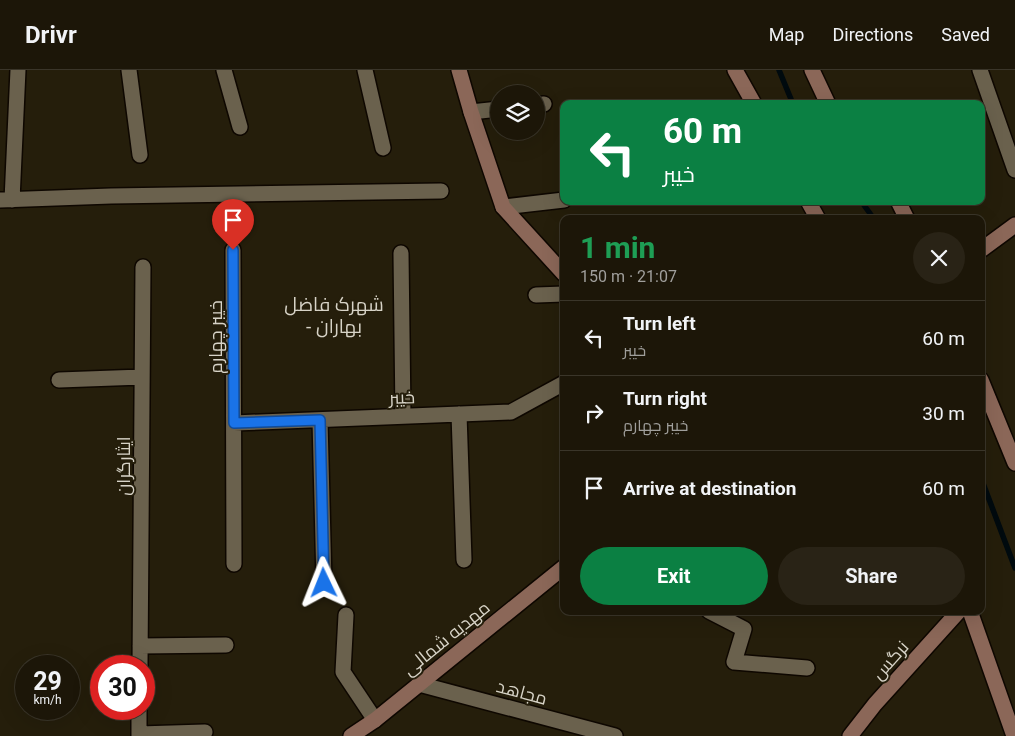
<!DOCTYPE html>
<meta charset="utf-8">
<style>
:root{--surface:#1c1608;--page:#292316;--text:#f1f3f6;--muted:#a09f9c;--line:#3a3529;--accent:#0b8043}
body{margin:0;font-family:Roboto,Cairo,sans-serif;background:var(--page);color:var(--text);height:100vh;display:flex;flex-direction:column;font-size:19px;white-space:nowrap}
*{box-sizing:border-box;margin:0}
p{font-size:16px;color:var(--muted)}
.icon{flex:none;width:28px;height:28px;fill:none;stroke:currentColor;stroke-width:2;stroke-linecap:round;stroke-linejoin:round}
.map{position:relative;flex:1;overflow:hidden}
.side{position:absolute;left:560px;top:145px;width:425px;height:400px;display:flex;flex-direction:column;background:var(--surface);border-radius:10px;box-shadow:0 5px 20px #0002,0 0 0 1px var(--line)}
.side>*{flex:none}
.hud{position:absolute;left:560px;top:30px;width:425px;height:105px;border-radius:10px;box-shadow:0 5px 20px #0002,0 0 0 1px var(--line);background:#0b8043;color:#fff;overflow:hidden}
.fabs{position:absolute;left:490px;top:15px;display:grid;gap:10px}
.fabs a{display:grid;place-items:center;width:55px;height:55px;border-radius:50%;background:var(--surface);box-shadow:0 5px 20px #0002,0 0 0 1px var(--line);font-size:25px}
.speed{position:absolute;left:15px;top:585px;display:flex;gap:10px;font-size:25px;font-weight:700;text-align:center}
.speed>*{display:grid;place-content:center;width:65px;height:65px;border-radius:50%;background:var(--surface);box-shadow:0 5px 20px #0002,0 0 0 1px var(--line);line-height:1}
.speed small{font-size:12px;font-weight:400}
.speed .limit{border:8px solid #d22;background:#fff;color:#111}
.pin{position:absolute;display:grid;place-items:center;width:42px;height:42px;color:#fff;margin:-51px -21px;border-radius:50% 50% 50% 0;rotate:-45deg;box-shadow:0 0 5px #0007}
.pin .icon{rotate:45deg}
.me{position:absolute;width:55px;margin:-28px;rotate:358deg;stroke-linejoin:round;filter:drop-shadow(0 0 4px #0008)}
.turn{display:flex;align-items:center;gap:18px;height:105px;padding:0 20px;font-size:22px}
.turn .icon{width:65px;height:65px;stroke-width:2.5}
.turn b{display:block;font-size:35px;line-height:42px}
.round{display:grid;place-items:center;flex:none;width:52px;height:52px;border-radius:26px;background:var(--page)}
.head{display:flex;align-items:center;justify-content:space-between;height:85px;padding:0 20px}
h1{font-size:30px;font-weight:700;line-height:38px;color:#1e9e55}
.primary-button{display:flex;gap:10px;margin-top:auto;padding:10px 20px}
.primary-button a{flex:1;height:58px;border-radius:30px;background:var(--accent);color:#fff;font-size:20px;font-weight:700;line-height:58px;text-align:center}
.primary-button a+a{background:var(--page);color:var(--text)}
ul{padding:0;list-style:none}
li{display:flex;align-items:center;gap:15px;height:75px;padding:0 20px;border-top:1px solid var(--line)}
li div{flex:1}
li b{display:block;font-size:19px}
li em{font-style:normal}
header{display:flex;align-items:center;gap:30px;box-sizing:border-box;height:70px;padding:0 25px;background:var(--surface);border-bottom:1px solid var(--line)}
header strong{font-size:24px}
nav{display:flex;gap:28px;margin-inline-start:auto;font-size:18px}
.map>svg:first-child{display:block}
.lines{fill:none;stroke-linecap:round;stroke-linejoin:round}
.stream{stroke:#000a0e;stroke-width:5.5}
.street-casing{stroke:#0e0700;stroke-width:18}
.secondary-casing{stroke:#0e0700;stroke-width:18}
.street{stroke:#6a614d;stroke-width:15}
.secondary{stroke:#8b6758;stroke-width:15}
.route-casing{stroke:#114b97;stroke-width:12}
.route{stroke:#1a73e8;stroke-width:9}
.labels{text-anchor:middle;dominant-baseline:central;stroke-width:4;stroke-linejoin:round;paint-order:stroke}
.street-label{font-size:18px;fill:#d7d3c7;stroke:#251e0b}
.neighbourhood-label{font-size:19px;fill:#d7d3c7;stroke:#251e0b}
</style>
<header>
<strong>Drivr</strong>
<nav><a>Map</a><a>Directions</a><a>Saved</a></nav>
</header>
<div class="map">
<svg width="1015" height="666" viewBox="0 0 1015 666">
<rect width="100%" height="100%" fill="#251e0b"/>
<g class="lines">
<path class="stream" d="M779,0L793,34
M861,131L874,149
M981,408L1015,498"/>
<defs>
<path id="street" d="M129,0L140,85
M224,0L240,57
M365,0L383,78
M980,0L1015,100
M536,35L544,34
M471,42L499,39
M0,130L111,126L441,121
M12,130L18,0
M503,137L564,130
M233,180L234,494
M401,183L403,346
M536,225L564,224
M59,310L142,307
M459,344L464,490
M320,350L324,513
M234,353L511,342L564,313
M709,541L744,559L734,592L807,598
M346,545L343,602L375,650
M140,576L226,575
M140,596L143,197
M419,614L615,666
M139,664L205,662
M139,666V639"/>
<path id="secondary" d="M459,0L471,42L503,137L564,204
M735,0L754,34
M812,0L828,34
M808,131L818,149
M898,131L907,149
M981,180L1015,155
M981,310L1015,393
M970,541L1014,666
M351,666L375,650L564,497
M850,666L875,634L959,541"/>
</defs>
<use href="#street" class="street-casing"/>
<use href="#secondary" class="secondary-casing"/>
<use href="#street" class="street"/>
<use href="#secondary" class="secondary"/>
</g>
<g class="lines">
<defs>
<path id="route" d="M233,180L234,353L320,350L324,513"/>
</defs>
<use href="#route" class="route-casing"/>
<use href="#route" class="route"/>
</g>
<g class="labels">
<g class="street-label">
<text transform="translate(215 267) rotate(-90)">خیبر چهارم</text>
<text transform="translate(402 327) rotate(-2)">خیبر</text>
<text transform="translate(123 396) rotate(-90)">ایثارگران</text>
<text transform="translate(446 568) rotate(-39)">مهدیه شمالی</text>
<text transform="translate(890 590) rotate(-48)">نرگس</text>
<text transform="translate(522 622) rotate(15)">مجاهد</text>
</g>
<g class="neighbourhood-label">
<text x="334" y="234">شهرک فاضل<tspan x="334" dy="22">- بهاران</tspan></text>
</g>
</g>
</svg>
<div class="fabs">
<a><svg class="icon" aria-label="layers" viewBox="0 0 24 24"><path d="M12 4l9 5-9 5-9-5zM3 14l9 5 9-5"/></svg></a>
</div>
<div class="speed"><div>29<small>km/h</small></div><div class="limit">30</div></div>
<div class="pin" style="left:233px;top:180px;background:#d93025"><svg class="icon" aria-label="arrive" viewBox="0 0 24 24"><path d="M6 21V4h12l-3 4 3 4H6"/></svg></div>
<svg class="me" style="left:324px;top:513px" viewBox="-20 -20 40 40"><path d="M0-17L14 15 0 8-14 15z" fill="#1a73e8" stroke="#fff" stroke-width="4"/></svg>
<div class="hud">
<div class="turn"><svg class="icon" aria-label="left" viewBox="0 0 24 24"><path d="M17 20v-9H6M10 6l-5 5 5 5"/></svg><div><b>60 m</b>خیبر</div></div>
</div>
<section class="side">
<div class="head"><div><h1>1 min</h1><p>150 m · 21:07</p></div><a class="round"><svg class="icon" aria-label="close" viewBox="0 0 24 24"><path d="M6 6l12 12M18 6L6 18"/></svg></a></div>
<ul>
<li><svg class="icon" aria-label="left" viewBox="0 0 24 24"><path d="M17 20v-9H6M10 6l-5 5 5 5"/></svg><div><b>Turn left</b><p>خیبر</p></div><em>60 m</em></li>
<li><svg class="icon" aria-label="right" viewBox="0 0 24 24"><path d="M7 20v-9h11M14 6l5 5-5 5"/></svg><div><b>Turn right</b><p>خیبر چهارم</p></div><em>30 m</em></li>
<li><svg class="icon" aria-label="arrive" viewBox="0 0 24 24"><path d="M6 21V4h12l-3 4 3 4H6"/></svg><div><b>Arrive at destination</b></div><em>60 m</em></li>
</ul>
<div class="primary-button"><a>Exit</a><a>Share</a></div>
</section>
</div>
